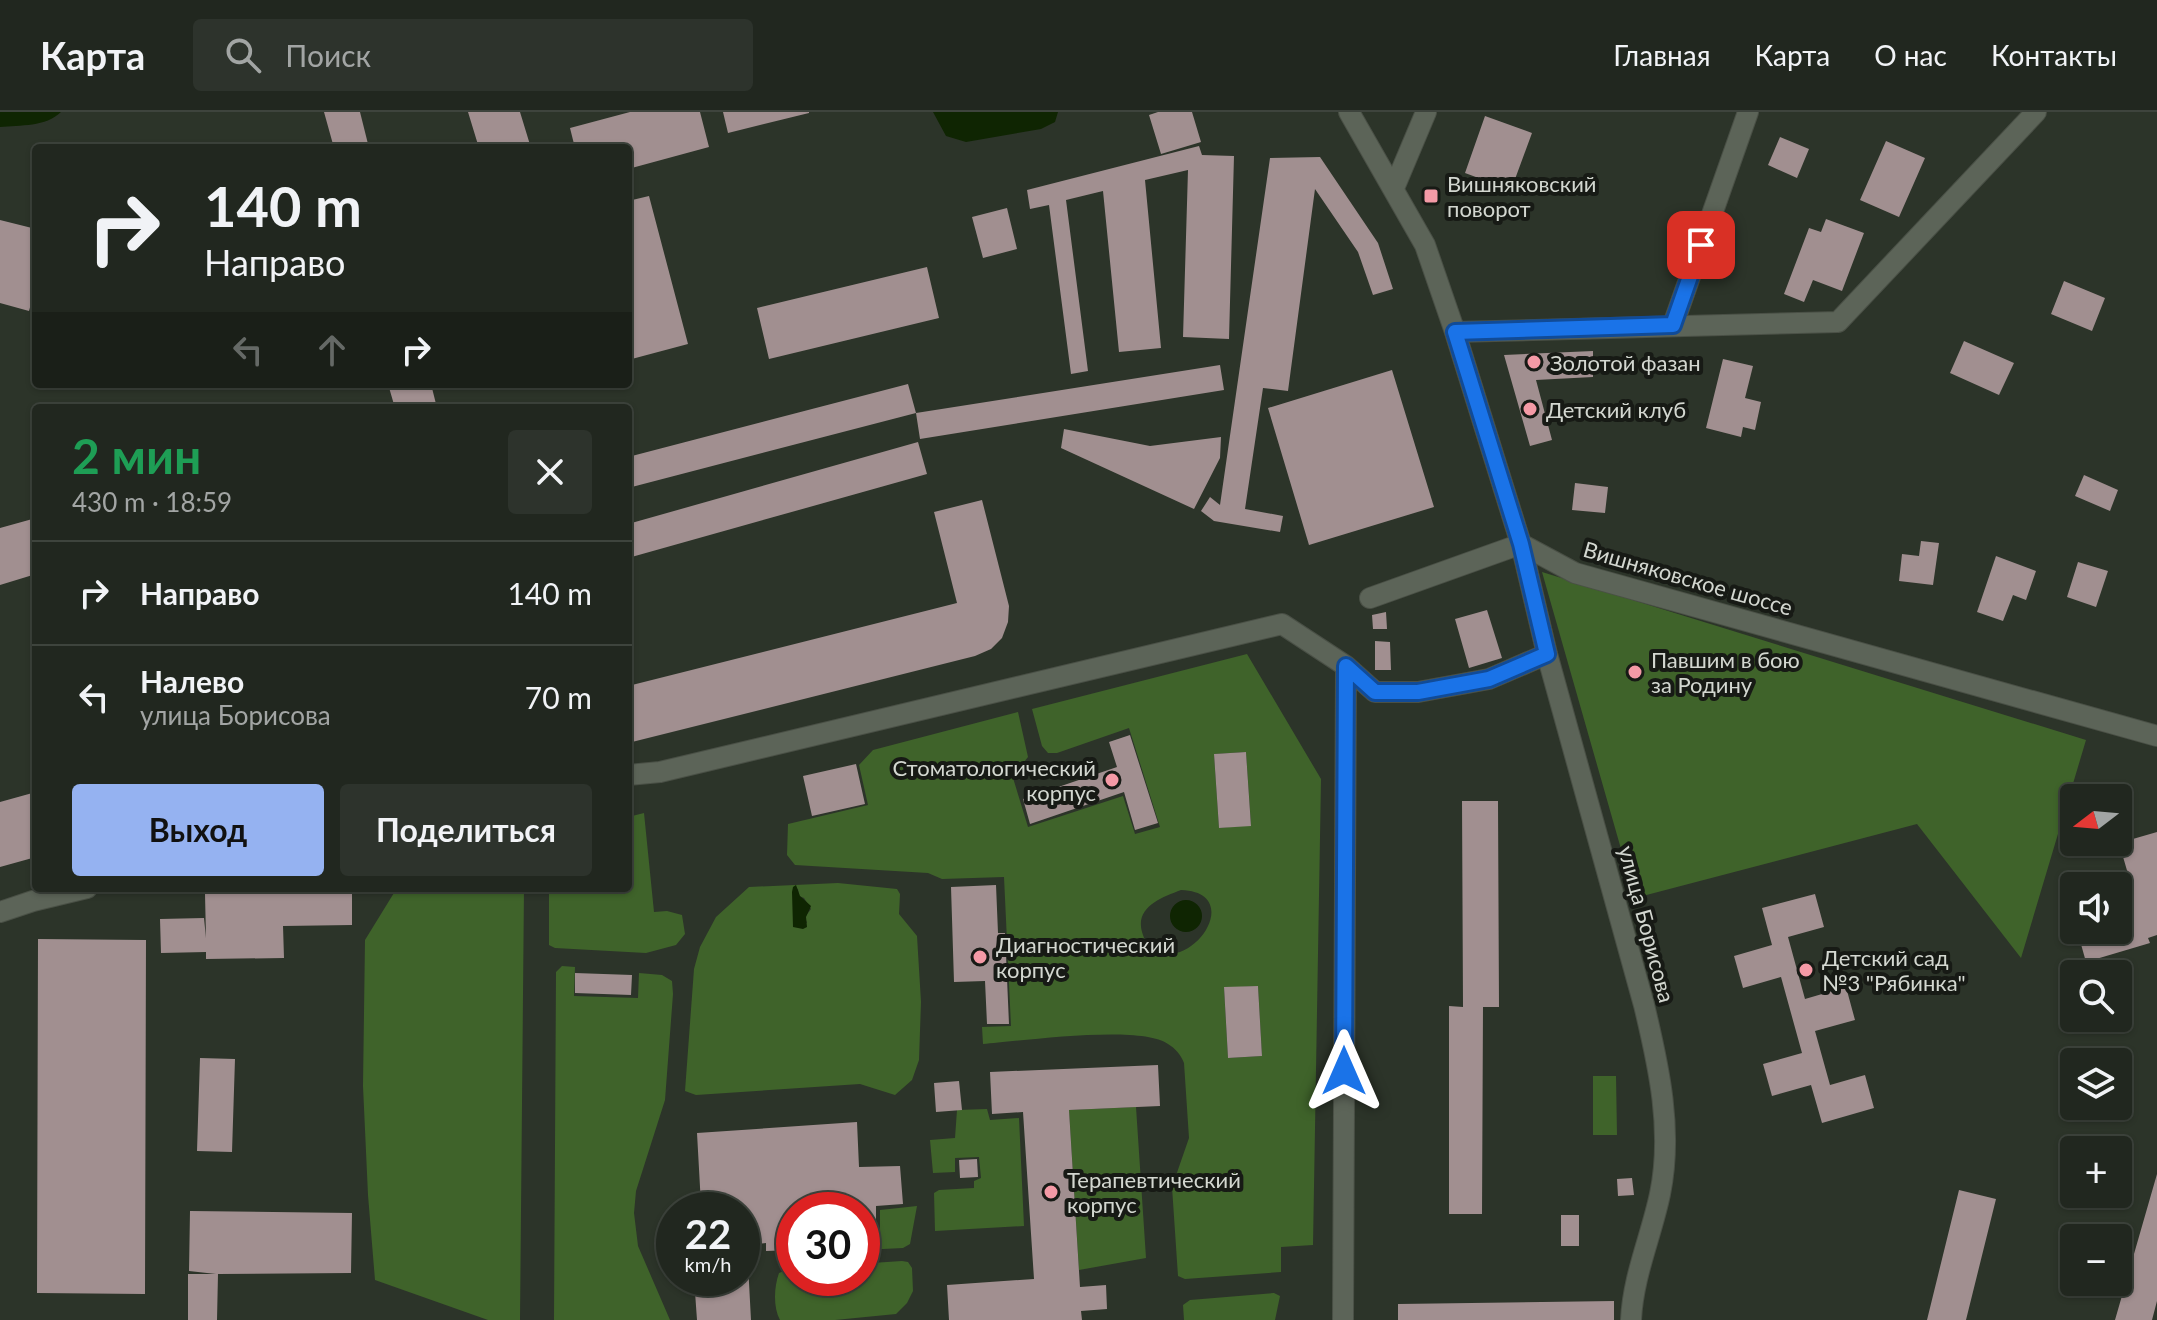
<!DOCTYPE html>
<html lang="ru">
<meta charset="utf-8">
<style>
:root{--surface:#21271f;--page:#2d332c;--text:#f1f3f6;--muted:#a2a5a4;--line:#3e443d;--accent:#95b2f1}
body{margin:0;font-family:Lato,sans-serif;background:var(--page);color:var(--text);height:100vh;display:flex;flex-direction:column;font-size:30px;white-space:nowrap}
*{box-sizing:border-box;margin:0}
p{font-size:26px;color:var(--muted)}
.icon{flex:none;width:44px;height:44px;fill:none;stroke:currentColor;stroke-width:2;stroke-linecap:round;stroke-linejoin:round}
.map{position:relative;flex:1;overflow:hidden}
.panel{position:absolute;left:32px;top:292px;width:600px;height:488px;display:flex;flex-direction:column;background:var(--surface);border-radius:8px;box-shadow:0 2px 6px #0004,0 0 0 2px var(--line)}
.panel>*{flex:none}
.guide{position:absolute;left:32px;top:32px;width:600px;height:244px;border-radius:8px;box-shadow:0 2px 6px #0004,0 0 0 2px var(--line);background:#21271f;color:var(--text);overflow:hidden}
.needle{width:52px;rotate:254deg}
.fabs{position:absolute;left:2060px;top:672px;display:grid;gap:16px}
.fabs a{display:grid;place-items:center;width:72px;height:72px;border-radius:8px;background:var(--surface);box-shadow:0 2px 6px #0004,0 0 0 2px var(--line);font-size:40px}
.speed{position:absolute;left:656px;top:1080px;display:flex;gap:16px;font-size:40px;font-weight:700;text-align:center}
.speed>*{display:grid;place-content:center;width:104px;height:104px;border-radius:50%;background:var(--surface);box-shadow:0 2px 6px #0004,0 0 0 2px var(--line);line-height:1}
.speed small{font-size:20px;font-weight:400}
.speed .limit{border:12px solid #d22;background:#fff;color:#111}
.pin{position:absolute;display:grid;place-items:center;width:68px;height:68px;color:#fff;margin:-34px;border-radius:16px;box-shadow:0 4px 12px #0006}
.me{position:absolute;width:88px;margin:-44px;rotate:0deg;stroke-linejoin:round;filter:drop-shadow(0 0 6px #0008)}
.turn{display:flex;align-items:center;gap:28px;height:168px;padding:0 40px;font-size:36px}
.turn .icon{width:104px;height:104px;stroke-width:2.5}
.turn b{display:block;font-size:56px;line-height:68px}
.lanes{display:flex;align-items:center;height:76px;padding:0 40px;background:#0003;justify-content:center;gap:40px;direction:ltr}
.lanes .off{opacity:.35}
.round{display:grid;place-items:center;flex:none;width:84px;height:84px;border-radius:8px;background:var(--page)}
.head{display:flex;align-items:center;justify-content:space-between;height:136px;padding:0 40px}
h1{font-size:48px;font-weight:700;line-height:60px;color:#1e9e55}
.button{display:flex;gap:16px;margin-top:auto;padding:16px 40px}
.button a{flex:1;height:92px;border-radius:8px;background:var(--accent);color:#111;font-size:32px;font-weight:700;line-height:92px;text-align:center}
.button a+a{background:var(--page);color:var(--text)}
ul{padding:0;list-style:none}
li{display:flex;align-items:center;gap:24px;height:104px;padding:0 40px;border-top:2px solid var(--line)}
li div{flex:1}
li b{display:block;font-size:30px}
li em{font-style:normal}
header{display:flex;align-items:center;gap:48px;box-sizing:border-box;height:112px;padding:0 40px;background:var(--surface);border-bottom:2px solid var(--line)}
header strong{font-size:38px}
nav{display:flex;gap:44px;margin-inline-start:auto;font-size:28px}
.search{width:560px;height:72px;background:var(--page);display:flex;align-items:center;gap:20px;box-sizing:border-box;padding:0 28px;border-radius:8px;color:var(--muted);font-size:30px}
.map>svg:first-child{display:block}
.green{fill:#3f632a;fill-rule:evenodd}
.water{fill:#0f2502}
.building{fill:#a18f90}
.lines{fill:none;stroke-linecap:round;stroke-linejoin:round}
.minor-casing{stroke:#4a5046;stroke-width:22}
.minor{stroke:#5c6458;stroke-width:20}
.route-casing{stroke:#114b97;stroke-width:20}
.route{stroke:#1a73e8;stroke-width:14}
.poi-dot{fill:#f49aa6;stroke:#171a15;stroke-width:3}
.labels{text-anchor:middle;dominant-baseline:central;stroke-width:8;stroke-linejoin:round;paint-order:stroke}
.poi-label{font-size:22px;fill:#d3d7d0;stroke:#171a15;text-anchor:start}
.street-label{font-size:22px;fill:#d3d7d0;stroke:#171a15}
</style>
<header>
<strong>Карта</strong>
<div class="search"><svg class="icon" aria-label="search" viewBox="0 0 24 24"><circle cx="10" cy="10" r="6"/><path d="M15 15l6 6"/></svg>Поиск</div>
<nav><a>Главная</a><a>Карта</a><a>О нас</a><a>Контакты</a></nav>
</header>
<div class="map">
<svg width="2157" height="1208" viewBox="0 0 2157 1208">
<rect width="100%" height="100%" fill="#2c3429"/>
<path class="green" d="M1542,460L2086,628L2021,846L1917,712L1635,786Z
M1247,542L1321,667L1313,1133L1281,1135V1160L1185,1167L1178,1164L1172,1075L1189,1026L1184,951C1181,943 1175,936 1168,932C1141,912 1021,929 983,932L982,915L1011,914L1004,765L942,767L928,761L795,753L787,743L788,712L868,693L859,653L873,638L1018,600L1028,645L1024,650L1010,656L1028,715L1123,684L1135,722L1160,715L1129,616L1057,641H1048L1042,634L1032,597ZM1246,640L1251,713L1219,716L1214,642ZM1181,778C1242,780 1199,852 1159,841C1150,838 1146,832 1143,823C1133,796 1160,786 1181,778ZM1258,874L1262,944L1228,946L1224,876Z
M644,701L654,800L667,799L682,803L685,822L676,833L646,841L555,836L549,833V776H628V705Z
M838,771L897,777L900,782L899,802L917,824L921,890L919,948L912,968L895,983L860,972L696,983L685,979L694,857L700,835L716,805L749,775ZM793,775L798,777L799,784L804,786L811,797L805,805L807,811L793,810Z
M397,776H524L520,1208H488L375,1168L368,1083L363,974L365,828Z
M562,854L575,855L574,884L638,886L639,861L662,863L672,869L673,882L665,988L636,1079L634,1101L638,1134L670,1208H554L556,860Z
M1593,964H1616L1617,1023H1593Z
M1136,995L1146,1146L1079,1158L1069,998Z
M987,997L990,1008L1019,1006L1024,1114L935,1119L934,1081L939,1078L974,1076V1069L981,1066L979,1045L955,1046V1060L933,1061L930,1028L955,1026L957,998Z
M917,1094L910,1132L903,1136L862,1138V1124L880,1121V1098Z
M902,1149L908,1150L912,1156L913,1179L907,1191L896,1202L835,1208H780C773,1195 774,1175 779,1161L794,1155V1166H844L859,1176L872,1161V1151Z
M1274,1181L1280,1184L1275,1208H1184L1183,1193L1190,1188Z"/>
<path class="water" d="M0,0H61C46,15 20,13 0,15Z
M933,0H1058L1055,10L1041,17L966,30L946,24Z
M796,773L800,784L811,794L806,805L807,815L803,817L793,815L792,780L793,775Z
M1170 804a16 16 0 1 1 32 0a16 16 0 1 1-32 0Z"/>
<path class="building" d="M324,0H360L369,36H334Z
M468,0H520L531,36H479Z
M630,0H700L709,35L628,57V36H575L570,16Z
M723,0H809V1L728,21Z
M1158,0H1192L1201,30L1161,42L1149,3Z
M1485,4L1532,21L1511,78L1465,61Z
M1780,25L1809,37L1797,66L1768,53Z
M1886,29L1925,46L1899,105L1860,88Z
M1199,34L1202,43L1234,44L1229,227L1183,225L1188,58L1145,68L1161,236L1119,240L1103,79L1066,88L1088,259L1071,262L1049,93L1030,97L1027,78Z
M1320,45L1378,131L1393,177L1373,183L1358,140L1315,77L1288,279L1263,276L1245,397L1283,404L1280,420L1214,409L1201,399L1210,385L1220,393L1270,46Z
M649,84L688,232L628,248V89Z
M1007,96L1017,137L983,146L972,105Z
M1826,107L1864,121L1842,179L1813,168L1804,190L1784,182L1809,116L1821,120Z
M0,108L36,117V174L29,199L0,191Z
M927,155L939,206L769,247L757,196Z
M2064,169L2105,186L2092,219L2051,202Z
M1964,229L2014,251L1999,283L1950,261Z
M1593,239V265L1536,268L1552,328L1530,334L1504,243Z
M1723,247L1753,254L1745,286L1761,290L1755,318L1743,315L1741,325L1706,316Z
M1220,253L1224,278L920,327L916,301L628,376V345L908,272L916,301Z
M1392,258L1434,395L1309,433L1268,296Z
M388,272H431L437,296H395Z
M1064,317L1150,334L1221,325L1220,346L1194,397L1061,336Z
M918,330L927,362L628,446V412Z
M2084,363L2118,378L2110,399L2075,384Z
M1575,371L1608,375L1605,401L1572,398Z
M982,388L1009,494L1008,510L1002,526L991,537L975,544L628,631V564L632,573L957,491L934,400Z
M36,406V462L0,473V416Z
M1921,429L1939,431L1933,473L1899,469L1902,442L1919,444Z
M1996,444L2036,459L2026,488L2013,483L2003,509L1977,500Z
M2078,450L2108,459L2096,495L2067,485Z
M1487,498L1502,546L1469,556L1455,507Z
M1386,500L1387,517H1373L1372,503Z
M1375,529L1390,530L1391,558H1375Z
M1130,623L1158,711L1135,718L1124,680L1030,712L1023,687L1117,655L1109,630Z
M1246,640L1251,714L1219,716L1214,642Z
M856,652L865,692L812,704L803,664Z
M36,680V745L0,755V690Z
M1462,689H1498L1499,895H1483L1482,1102H1449V894L1463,895Z
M2157,720V823L2148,826L2150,831L2086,850L2077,818H2118V784L2133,779L2119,731Z
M996,773L998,821H1005L1009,912H987L985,869L954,870L951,775Z
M352,780V813L283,814L284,846L206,847V840L161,841L160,807L204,806L206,826L205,782Z
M1815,782L1824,815L1788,825L1805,887L1846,875L1855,908L1815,919L1830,973L1865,963L1874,996L1822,1011L1811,973L1772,984L1763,952L1802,941L1781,865L1743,876L1734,844L1772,833L1762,796Z
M38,827L146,828L145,1182L37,1181Z
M575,861L632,863L631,883L575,881Z
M1258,874L1262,944L1228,946L1224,875Z
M200,946L235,947L232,1040L197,1039Z
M1158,953L1160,994L1069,998L1080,1175L1106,1173L1107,1197L1081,1199L1082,1208H949L947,1173L1034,1167L1023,1000L992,1002L990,960Z
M959,969L962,998L936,1000L934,971Z
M857,1010L859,1055L900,1054L903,1092L876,1094V1119L862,1120V1098H794V1138L766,1139V1131L747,1133L751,1208H697L694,1166H742V1098H675V1095L701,1093L697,1021Z
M977,1047L978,1065L960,1066L959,1048Z
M2157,1062V1189L2152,1208H2115Z
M1632,1066L1634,1083L1618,1084L1617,1067Z
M1959,1078L1996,1087L1966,1208H1927Z
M190,1099L352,1101L351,1161L218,1162L217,1208H188V1162H216L189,1159Z
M1561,1103H1579V1134H1561Z
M1614,1189V1208H1398V1192Z"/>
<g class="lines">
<defs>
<path id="minor" d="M1349,0L1425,133L1455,220L1521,432L1575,461L2157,624
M1394,76L1426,0
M1673,213L1748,0
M1455,220L1838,210L2036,0
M1370,486L1521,432L1547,542L1644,893C1659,955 1673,1019 1660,1082C1651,1125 1633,1164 1631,1208
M628,663L660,660L1282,512L1346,554L1375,580H1418L1489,567L1547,542
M0,800L33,789L87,776
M1343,1208L1346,554"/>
</defs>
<use href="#minor" class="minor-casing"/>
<use href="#minor" class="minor"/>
</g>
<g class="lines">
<defs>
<path id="route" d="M1344,959L1346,554L1375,580H1418L1489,567L1547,542L1521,432L1455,220L1673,213L1701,133"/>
</defs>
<use href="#route" class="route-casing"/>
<use href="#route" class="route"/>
</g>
<g class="poi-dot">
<rect x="1423" y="76" width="16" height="16" rx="4"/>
<circle cx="1534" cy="250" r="8"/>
<circle cx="1530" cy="297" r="8"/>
<circle cx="1635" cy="560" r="8"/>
<circle cx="1112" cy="668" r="8"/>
<circle cx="980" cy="845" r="8"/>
<circle cx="1806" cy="858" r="8"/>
<circle cx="1051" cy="1080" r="8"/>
</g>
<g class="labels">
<g class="poi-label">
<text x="1447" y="71">Вишняковский<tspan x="1447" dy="25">поворот</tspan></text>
<text x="1550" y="250">Золотой фазан</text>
<text x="1546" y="297">Детский клуб</text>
<text x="1651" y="547">Павшим в бою<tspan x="1651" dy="25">за Родину</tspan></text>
<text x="1096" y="655" text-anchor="end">Стоматологический<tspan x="1096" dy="25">корпус</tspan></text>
<text x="996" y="832">Диагностический<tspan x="996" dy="25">корпус</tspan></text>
<text x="1822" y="845">Детский сад<tspan x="1822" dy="25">№3 "Рябинка"</tspan></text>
<text x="1067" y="1067">Терапевтический<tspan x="1067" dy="25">корпус</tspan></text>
</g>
<g class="street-label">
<text transform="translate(1688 466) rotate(16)">Вишняковское шоссе</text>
<text transform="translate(1647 812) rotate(75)">улица Борисова</text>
</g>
</g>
</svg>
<div class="fabs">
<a><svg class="needle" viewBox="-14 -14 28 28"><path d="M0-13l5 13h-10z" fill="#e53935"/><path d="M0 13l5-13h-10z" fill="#a2a5a4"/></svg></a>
<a><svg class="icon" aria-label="sound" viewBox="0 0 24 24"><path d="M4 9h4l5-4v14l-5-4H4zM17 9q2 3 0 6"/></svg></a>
<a><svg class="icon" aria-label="search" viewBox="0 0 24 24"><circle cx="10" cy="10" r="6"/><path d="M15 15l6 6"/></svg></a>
<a><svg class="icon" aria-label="layers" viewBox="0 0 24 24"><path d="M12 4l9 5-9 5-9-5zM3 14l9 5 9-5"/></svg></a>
<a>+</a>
<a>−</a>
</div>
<div class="speed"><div>22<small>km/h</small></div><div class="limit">30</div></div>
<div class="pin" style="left:1701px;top:133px;background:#d93025"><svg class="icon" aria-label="arrive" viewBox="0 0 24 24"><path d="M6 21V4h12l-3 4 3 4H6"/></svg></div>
<svg class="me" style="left:1344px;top:959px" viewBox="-20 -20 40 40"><path d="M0-17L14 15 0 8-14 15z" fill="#1a73e8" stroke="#fff" stroke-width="4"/></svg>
<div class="guide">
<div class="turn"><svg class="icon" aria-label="right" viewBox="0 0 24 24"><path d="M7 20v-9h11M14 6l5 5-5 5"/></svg><div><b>140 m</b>Направо</div></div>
<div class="lanes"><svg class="icon off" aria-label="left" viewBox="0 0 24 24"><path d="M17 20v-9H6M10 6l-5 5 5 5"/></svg><svg class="icon off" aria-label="ahead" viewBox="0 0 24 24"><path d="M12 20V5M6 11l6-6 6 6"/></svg><svg class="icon" aria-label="right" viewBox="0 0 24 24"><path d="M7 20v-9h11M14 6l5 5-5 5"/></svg></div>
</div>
<section class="panel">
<div class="head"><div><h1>2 мин</h1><p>430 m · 18:59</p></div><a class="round"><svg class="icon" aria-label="close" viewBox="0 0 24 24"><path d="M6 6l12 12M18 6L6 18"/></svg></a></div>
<ul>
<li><svg class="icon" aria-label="right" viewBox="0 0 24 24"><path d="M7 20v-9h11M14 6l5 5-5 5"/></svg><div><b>Направо</b></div><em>140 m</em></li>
<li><svg class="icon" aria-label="left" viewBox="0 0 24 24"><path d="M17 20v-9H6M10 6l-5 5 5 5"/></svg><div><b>Налево</b><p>улица Борисова</p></div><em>70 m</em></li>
</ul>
<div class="button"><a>Выход</a><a>Поделиться</a></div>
</section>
</div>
